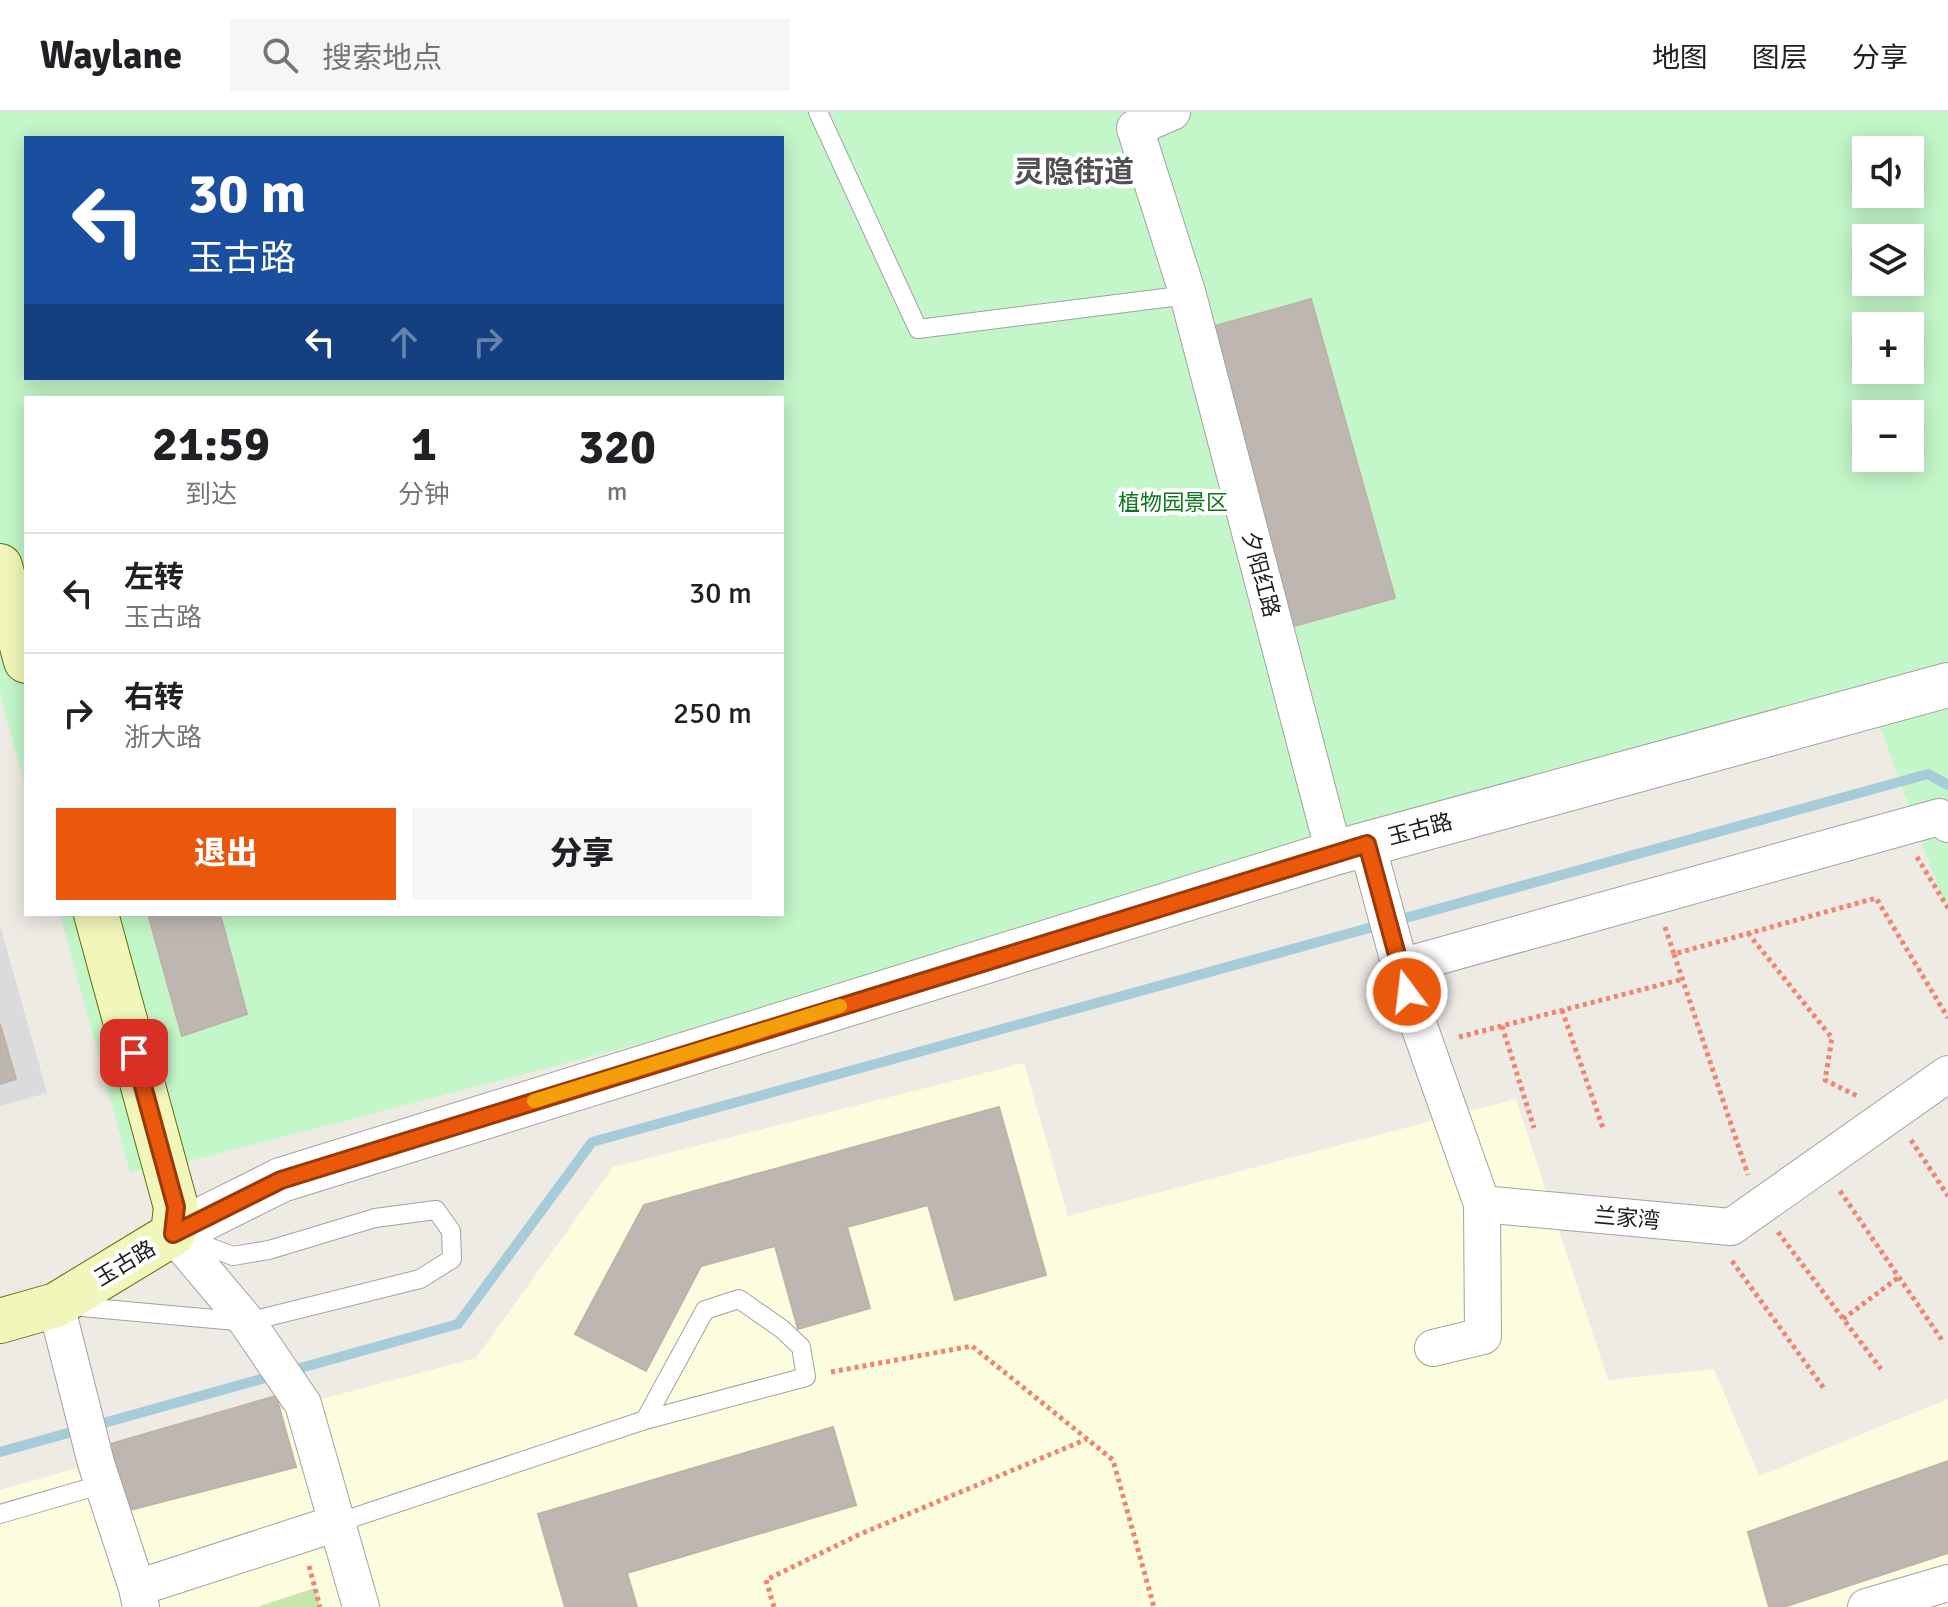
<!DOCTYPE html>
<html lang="zh">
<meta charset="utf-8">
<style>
:root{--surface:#fff;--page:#f6f6f6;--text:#202124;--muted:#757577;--line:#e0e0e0;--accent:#ea580c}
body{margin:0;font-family:Signika,"Noto Sans SC",sans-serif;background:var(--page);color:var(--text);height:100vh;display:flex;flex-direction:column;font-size:30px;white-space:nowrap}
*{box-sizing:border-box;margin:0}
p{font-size:26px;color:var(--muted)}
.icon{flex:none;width:44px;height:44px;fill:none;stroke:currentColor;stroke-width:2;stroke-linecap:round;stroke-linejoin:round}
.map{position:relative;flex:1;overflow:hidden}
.drawer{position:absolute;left:24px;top:284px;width:760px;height:520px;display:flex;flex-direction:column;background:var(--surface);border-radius:0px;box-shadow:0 4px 20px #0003}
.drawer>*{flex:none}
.top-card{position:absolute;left:24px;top:24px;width:760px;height:244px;border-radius:0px;box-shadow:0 4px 20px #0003;background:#1a4fa0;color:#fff;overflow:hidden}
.tools{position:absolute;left:1852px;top:24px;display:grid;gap:16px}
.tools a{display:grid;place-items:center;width:72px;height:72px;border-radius:0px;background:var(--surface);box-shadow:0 4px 20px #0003;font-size:40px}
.pin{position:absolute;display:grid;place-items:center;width:68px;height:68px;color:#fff;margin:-34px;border-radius:16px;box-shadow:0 4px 12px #0006}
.me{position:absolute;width:88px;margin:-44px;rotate:345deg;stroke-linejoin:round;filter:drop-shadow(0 0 6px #0008)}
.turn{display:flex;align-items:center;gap:28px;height:168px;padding:0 32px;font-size:36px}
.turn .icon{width:104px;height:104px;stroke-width:2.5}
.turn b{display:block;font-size:56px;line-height:68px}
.lanes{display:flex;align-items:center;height:76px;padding:0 32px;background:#0003;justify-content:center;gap:40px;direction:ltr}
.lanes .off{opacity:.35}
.eta{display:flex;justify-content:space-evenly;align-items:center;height:136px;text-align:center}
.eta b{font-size:48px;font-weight:800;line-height:56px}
.action{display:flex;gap:16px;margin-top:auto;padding:16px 32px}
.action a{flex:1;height:92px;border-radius:0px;background:var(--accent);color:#fff;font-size:32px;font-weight:800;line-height:92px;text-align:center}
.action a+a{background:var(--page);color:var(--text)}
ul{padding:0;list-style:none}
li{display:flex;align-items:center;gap:24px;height:120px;padding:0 32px;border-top:2px solid var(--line)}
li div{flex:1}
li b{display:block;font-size:30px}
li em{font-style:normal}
header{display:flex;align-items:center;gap:48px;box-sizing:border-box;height:112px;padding:0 40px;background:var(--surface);border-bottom:2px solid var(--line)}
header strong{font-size:38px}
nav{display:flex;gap:44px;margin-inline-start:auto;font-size:28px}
.search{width:560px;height:72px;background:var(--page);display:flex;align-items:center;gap:20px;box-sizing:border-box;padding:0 28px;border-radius:0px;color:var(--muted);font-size:30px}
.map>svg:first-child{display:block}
.residential{fill:#dcdbdb}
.education{fill:#fcfdde}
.grass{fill:#c7e6ac}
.park{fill:#c3f6c9;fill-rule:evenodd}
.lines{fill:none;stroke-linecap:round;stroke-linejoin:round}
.stream{stroke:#a7ccd9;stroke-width:10}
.building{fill:#beb7b1;stroke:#bfb2a7;stroke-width:2}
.service-casing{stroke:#a2a2a2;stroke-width:20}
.minor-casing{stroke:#a2a2a2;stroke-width:38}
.tertiary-casing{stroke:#a2a2a2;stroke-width:46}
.secondary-casing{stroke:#606e0b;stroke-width:46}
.path{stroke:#f28371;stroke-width:5;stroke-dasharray:4 4;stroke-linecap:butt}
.service{stroke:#fff;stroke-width:18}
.minor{stroke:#fff;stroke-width:36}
.tertiary{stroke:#fff;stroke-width:44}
.secondary{stroke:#f1f6ba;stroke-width:44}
.route-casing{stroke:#983908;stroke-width:20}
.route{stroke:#ea580c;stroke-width:14}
.slow{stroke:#f59e0b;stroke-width:14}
.labels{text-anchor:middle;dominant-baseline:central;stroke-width:8;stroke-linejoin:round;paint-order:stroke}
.park-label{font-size:22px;fill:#12751d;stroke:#fff}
.street-label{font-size:22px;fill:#1e1e1e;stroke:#fff}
.district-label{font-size:30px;font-weight:bold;fill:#515151;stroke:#fff}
</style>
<header>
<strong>Waylane</strong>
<div class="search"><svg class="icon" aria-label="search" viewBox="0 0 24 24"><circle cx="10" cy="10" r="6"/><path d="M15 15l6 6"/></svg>搜索地点</div>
<nav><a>地图</a><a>图层</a><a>分享</a></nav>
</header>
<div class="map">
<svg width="1948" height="1495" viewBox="0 0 1948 1495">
<rect width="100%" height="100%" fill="#eeebe4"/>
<path class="residential" d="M0,813L47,981L0,994Z"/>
<path class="education" d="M1024,951L1068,1104L1516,987L1608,1268L1714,1257L1759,1364L1948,1287V1495H0V1378L303,1292L476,1246L613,1055Z"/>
<path class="grass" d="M315,1476L320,1495H257Z"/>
<path class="park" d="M0,0H1948V802L1878,609L171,1054L130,1060L60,802H782V286H26V677L0,582ZM26,26H782V266H26ZM1866,38H1910V82H1866ZM1866,126H1910V170H1866ZM1866,214H1910V258H1866ZM1866,302H1910V346H1866Z"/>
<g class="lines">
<path class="stream" d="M0,1340L458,1212L592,1030L1928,662L1948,673"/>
</g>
<path class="building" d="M1311,187L1395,486L1287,516L1204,217Z
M148,802H220L247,902L182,924Z
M0,912L16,967L0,972Z
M999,995L1046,1163L955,1188L928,1093L847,1115L870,1196L798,1217L775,1134L701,1154L646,1259L575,1222L644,1093Z
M276,1284L296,1355L126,1399L107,1333Z
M833,1315L856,1393L627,1461L637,1495H565L538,1402Z
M1948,1349V1441L1784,1495H1769L1748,1420Z"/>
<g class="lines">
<defs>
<path id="service" d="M818,0L918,217L1188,183
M71,1194L247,1210L420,1167L452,1147L451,1119L436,1098L375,1106L269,1138L233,1144L185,1126
M0,1402L103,1372
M337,1411L645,1308L705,1198L739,1187L782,1217L801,1235L806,1265L645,1308"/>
<path id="minor" d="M1172,0L1135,16L1188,183L1334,741
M1367,732L1407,880L1482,1092L1731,1115L1948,962
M1400,855L1939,705L1948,712
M173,1122L247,1210L303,1292L361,1495
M56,1193L96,1351L137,1476L141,1495
M1433,1236L1483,1224L1482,1092
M137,1476L337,1411
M1866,1495L1948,1471"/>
<path id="tertiary" d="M173,1122L281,1068L1334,741L1948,573"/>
<path id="secondary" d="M0,454L26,549
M0,1209L56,1193L173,1122L176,1095L96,802"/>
</defs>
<use href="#service" class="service-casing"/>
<use href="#minor" class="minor-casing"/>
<use href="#tertiary" class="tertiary-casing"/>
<use href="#secondary" class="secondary-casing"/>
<path class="path" d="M1917,745L1948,796
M1665,815L1674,842L1876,786L1948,906
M1748,821L1832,926L1825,968L1859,985
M1674,842L1748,1063
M1562,898L1603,1016
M1502,914L1534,1016
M1459,925L1683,867
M1911,1028L1948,1084
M1840,1079L1944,1231
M1778,1120L1881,1257
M1732,1149L1825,1278
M1843,1207L1899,1165
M831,1260L972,1234L1113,1348L1154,1495
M309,1454L320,1495
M774,1495L766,1468L858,1423L1087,1327"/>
<use href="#service" class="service"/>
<use href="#minor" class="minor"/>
<use href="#tertiary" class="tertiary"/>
<use href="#secondary" class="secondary"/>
</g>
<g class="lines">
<defs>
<path id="route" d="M134,941L176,1095L173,1122L281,1068L1367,732L1407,880"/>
</defs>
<use href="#route" class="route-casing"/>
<use href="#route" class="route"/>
<path class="slow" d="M534,989L840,894"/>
</g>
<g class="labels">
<g class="park-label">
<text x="1173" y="390">植物园景区</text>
</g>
<g class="street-label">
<text transform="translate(1261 462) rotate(75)">夕阳红路</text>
<text transform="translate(1420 717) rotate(-15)">玉古路</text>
<text transform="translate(1627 1106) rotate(5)">兰家湾</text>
<text transform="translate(125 1151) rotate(-31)">玉古路</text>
</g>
<g class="district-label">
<text x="1074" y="60">灵隐街道</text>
</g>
</g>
</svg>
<div class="tools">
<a><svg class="icon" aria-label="sound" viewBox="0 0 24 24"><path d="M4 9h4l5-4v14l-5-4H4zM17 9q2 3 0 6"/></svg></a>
<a><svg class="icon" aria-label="layers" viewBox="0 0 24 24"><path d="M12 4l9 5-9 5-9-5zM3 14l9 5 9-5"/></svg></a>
<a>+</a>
<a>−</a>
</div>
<div class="pin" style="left:134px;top:941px;background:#d93025"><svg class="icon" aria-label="arrive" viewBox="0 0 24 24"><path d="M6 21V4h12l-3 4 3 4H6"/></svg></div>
<svg class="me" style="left:1407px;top:880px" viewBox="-20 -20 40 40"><circle r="17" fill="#ea580c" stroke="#fff" stroke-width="3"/><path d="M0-11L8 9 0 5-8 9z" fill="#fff"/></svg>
<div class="top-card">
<div class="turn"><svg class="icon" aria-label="left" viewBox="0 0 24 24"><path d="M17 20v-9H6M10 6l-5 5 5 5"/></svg><div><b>30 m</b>玉古路</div></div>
<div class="lanes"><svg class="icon" aria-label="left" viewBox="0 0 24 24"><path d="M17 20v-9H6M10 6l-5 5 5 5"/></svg><svg class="icon off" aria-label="ahead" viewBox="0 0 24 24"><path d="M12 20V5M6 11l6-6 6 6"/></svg><svg class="icon off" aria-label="right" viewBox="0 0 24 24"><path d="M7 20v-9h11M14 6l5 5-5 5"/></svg></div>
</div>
<section class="drawer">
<div class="eta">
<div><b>21:59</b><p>到达</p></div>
<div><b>1</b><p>分钟</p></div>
<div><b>320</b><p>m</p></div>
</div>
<ul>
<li><svg class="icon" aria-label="left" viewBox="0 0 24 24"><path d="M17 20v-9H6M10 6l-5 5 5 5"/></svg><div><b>左转</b><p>玉古路</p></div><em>30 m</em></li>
<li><svg class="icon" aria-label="right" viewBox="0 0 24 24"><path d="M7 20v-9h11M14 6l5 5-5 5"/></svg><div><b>右转</b><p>浙大路</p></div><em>250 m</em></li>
</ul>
<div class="action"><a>退出</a><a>分享</a></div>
</section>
</div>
